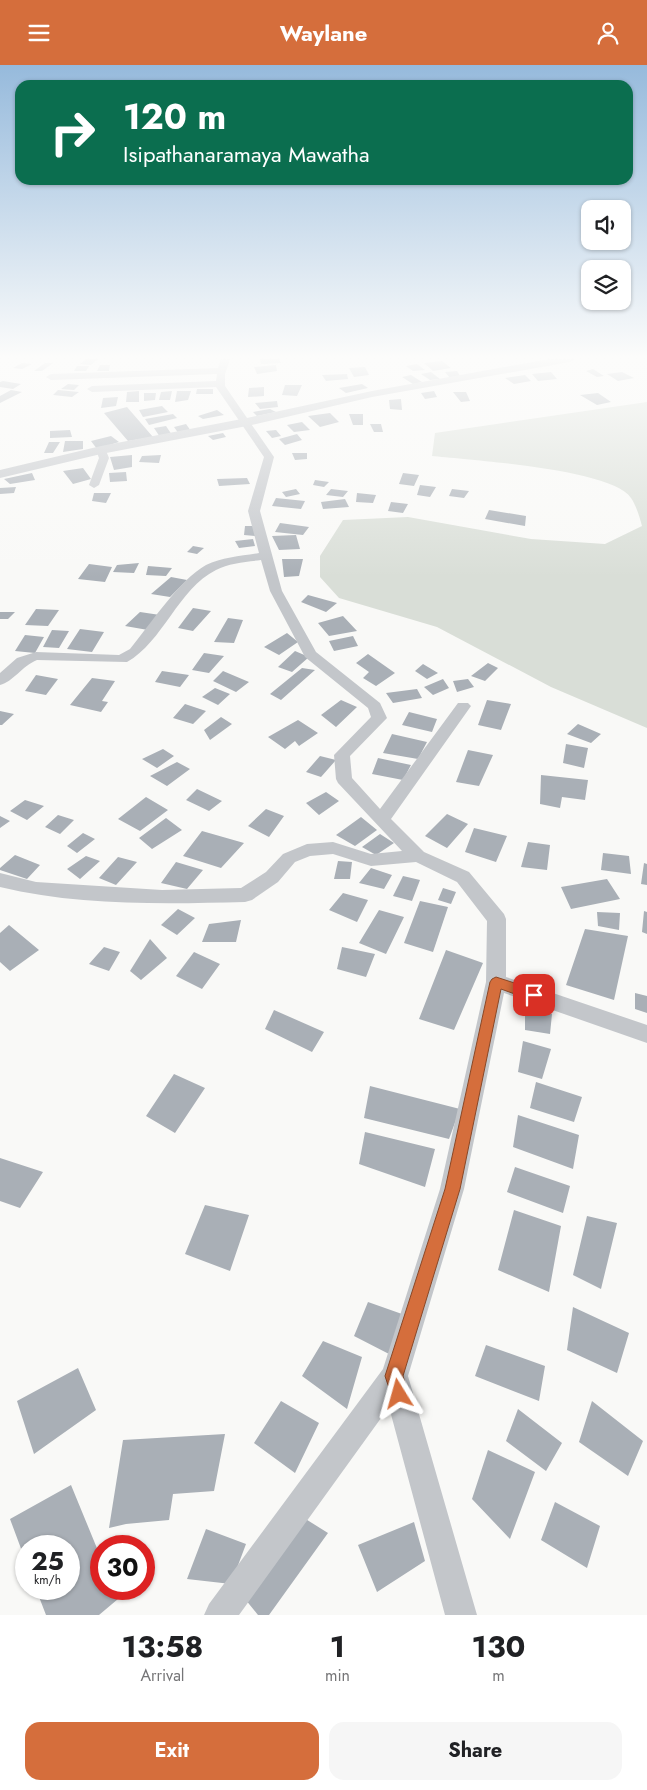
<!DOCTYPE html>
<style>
:root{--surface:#fff;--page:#f6f6f6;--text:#202124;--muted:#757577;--accent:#d56e3c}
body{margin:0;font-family:Jost,sans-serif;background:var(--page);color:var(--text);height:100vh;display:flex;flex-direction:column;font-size:19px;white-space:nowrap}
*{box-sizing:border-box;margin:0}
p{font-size:16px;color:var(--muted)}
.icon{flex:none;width:28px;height:28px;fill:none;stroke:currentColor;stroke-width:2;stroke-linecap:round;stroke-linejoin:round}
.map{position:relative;height:1550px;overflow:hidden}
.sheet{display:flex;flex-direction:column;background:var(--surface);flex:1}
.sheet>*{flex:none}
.banner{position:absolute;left:15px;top:15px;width:618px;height:105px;border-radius:15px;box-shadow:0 1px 4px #0004;background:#0b6e4f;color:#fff;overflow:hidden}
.buttons{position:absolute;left:581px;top:135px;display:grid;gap:10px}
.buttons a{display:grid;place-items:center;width:50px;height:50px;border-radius:10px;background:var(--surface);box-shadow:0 1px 4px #0004;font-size:25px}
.speed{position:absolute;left:15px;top:1470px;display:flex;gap:10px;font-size:25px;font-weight:700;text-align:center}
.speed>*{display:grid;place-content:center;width:65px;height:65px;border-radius:50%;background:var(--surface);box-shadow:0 1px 4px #0004;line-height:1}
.speed small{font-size:12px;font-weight:400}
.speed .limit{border:8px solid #d22;background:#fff;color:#111}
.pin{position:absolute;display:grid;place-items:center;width:42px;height:42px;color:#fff;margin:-21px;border-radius:10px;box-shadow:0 2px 8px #0006}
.me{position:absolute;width:55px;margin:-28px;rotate:352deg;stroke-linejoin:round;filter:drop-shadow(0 0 4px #0008)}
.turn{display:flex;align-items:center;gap:18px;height:105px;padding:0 25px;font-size:22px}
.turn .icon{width:65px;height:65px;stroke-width:2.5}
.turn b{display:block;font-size:35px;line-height:42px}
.eta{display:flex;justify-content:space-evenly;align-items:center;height:85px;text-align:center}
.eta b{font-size:30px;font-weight:700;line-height:35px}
.cta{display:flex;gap:10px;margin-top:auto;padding:10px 25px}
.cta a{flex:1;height:58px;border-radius:15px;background:var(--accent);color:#fff;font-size:20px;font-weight:700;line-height:58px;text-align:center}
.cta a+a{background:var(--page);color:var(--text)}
header{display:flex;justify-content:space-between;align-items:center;height:65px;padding:0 25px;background:var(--accent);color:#fff;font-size:22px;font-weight:700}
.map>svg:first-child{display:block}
.green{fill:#d9ded7}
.building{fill:#a9afb6}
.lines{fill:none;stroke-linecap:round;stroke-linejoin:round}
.minor{fill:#c3c6ca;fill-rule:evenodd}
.tertiary{fill:#c3c6ca;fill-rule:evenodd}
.route{fill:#d56e3c;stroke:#8a4827}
</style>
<header><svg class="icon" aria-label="menu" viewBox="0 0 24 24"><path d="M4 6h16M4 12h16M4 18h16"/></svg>Waylane<svg class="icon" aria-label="person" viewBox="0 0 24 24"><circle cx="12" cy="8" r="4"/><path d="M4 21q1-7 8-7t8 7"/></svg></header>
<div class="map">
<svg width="647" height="1550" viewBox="0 0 647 1550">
<rect width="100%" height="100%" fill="#f9f9f7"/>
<path class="green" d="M647,337V663L551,622L437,562L339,533L320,512V491L343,455L408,452L531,474L605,479L642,461C640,453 636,440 631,433C612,404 469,395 432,391L435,368Z"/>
<path class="building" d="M86,294H98L91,300L80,299Z
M260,294H279L281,298L261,299Z
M442,296L451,303L433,306L424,298Z
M22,298L32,299L22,304L13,303Z
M45,298H53L42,306H34Z
M417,299L425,305L413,306L406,301Z
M100,300H110L109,306H97Z
M276,300L277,306L257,309L254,302Z
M77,301H89L86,306H74Z
M365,302L369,310L354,312L349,303Z
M593,304L604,311L597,312L586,306Z
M457,306L460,311L450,313L445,307Z
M431,307L440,314L430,315L421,309Z
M551,307L557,314L538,316L532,309Z
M622,307L634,313L618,316L607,309Z
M347,309L348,314L326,316L322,310Z
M411,310L422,317L413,319L402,312Z
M525,310L531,316L514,319L505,313Z
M3,316L21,319L13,324L0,322V317Z
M68,319L79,320L74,325L61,324Z
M362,319L368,323L346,328L339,323Z
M285,320H302L297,331L282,330Z
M264,322V331L248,332L249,323Z
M197,324H213V329H196Z
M11,325L22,327L0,338V331Z
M58,325L79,327L72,332L53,330Z
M139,326V337H126L127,327Z
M172,326L170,335H159L161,327Z
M177,326H191L188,335L175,337Z
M434,326L437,332L425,334L421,328Z
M453,327H466L470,336L461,337Z
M144,328H156L155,335L144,336Z
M598,328L611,337L597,340L580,330Z
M118,332L116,341L101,343L103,333Z
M401,334L402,345L390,344L389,335Z
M277,336L278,342L260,344L255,338Z
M162,341L168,347L143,352L139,345Z
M127,342L153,372L128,376L104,348Z
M270,344L276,347L257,351L253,347Z
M217,345L224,350L203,354L198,351Z
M330,348L339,357L320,362L308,351Z
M173,349L177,353L149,360L145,354Z
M349,349H363V360H353Z
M302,357L310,365L294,367L287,360Z
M186,359L191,366L179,369L174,362Z
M370,359H381L383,367H374Z
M166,361L172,370L160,372L154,363Z
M70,365L72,372L50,373V366Z
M276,365L281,371L272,373L266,366Z
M223,368L226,372L213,375L208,371Z
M297,369L302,375L285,380L279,374Z
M111,371L119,377L97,384L91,376Z
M65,376H83V384L63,387Z
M49,377H60L53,388H44Z
M292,388H307V394L295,395Z
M132,390V402L114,405L110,392Z
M161,390L159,398L139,397L142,391Z
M83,403L91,414L73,419L63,406Z
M126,407L127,416L110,417L109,408Z
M32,408L35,415L10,419L4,414Z
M403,408L419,410L414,421L399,419Z
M247,413L250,419L219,421L217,414Z
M315,415L329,417L324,422L313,420Z
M420,420L436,422L430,432L417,430Z
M16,422L14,428L0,429V423Z
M296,424L300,429L286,432L282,427Z
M331,424L348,426L343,432L326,430Z
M452,424L469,426L464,433L449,431Z
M94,428H111L106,438L92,436Z
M357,428L376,430L373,438L356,437Z
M276,433L305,436L301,444L272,441Z
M345,434L349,442L323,444L321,437Z
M391,437L408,439L403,448L388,446Z
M489,445L526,451L525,461L485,454Z
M280,458L309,462L303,470L275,467Z
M245,461H255V471L244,470Z
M296,470L300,484L279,485L272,471Z
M253,474L255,481L239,483L235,476Z
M193,481L204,483L197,489L187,487Z
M282,494H303L299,511L284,512Z
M139,498L134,508L113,507L117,500Z
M89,499L112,502L105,517L78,514Z
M148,501L172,503L166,511L146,510Z
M171,512L187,515L170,532L151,529Z
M308,530L337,538L326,547L301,537Z
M193,543L211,546L193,566L178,563Z
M36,544L59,545L48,561L25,560Z
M0,547H15L8,554H0Z
M140,547L160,550L148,565L125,561Z
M343,551L357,566L329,571L318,558Z
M228,553L243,555L234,578L214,577Z
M80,564L104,567L92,587L67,584Z
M52,565L69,566L59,583L43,582Z
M287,568L298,577L279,590L264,582Z
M25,570L44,572L35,588L15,586Z
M353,571L358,581L334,586L329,576Z
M295,586L309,592L292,607L278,602Z
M204,588L224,591L209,608L192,605Z
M368,589L395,608L376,621L363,613L369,607L356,598Z
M488,598L498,603L485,616L471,611Z
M423,599L438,608L427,614L415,606Z
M302,603L315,605L281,635L270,629Z
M162,606L189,610L180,622L155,617Z
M223,606L249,617L236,627L213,616Z
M36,610L58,614L46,630L25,626Z
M92,613L115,616L102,636L108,637L101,647L70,640Z
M443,614L449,623L433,630L424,622Z
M468,614L474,622L457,627L453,616Z
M215,623L230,629L218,640L202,632Z
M417,624L422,633L393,638L386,628Z
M341,635L357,642L336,662L321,650Z
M487,635L511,639L501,665L478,660Z
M185,639L206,646L193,659L173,653Z
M0,646L14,649L2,660H0Z
M409,647L437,654L432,667L402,660Z
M221,652L232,659L210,675L204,665Z
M298,655L318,668L299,681L295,676L285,684L268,672Z
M578,659L601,669L591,678L567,669Z
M392,669L427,677L418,694L383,688Z
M566,679L588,683L584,703L563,698Z
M163,684L174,691L157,703L142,694Z
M468,685L493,690L479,721L456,717Z
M320,691L336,695L321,712L306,707Z
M378,693L411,700L403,715L372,709Z
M177,697L190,704L167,721L150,711Z
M541,710L588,715L585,735L562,732L560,743L540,739Z
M197,724L222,736L209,746L186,735Z
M326,727L339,736L319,750L306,738Z
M146,732L168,745L140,766L118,754Z
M25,735L44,741L27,755L10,746Z
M266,744L284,751L269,772L248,761Z
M447,749L468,759L447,783L425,771Z
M58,750L74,755L60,769L45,762Z
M0,751L10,756L0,763Z
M361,752L377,765L355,781L336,770Z
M166,753L182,765L152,784L139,773Z
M474,763L507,771L496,797L465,787Z
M202,766L244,778L221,803L183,791Z
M83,768L95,774L77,788L67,781Z
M380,769L394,778L376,790L362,782Z
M528,777L550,780L547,805L521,802Z
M603,788L629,791L631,809L601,805Z
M15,790L40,800L27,814L0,805V803Z
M86,791L100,796L80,814L67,804Z
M118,792L137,797L116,820L99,813Z
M338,796L352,797L350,814H334Z
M176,797L203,805L187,824L161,818Z
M644,798L647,799V820L641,819Z
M371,803L392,810L384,824L359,818Z
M403,811L420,815L412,836L393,831Z
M607,814L620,834L571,844L561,822Z
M443,823L456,827L451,839L438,835Z
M343,828L368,835L357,857L329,845Z
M420,836L448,842L433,887L404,878Z
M178,844L195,853L177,870L161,860Z
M379,845L404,852L386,889L359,878Z
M644,846L647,847V869L642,867Z
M597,847L620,848L619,865L598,861Z
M241,855L236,877H202L209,859Z
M9,860L39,885L10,906L0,897V868Z
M585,864L628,871L614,935L566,920Z
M150,874L167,893L141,915L130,906Z
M104,882L120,887L109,906L89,899Z
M342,882L375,889L366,912L337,904Z
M446,885L483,898L454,965L419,954Z
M194,887L220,899L202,924L176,911Z
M635,928L647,931V948L635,944Z
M274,945L324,967L312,987L265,964Z
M525,945L552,949L550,969L525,965Z
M523,976L551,984L542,1014L518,1007Z
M174,1009L205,1023L175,1068L146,1051Z
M536,1017L582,1032L574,1057L530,1043Z
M370,1021L460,1044L449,1074L364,1053Z
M518,1050L579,1070L573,1104L513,1082Z
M365,1067L435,1084L425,1122L359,1099Z
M0,1093L43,1107L20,1143L0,1136Z
M515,1102L570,1121L563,1148L507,1127Z
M205,1140L249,1150L230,1206L185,1189Z
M514,1145L561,1161L549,1227L498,1205Z
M587,1151L617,1158L601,1224L573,1210Z
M368,1237L402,1249L389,1289L354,1271Z
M573,1242L629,1268L617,1308L567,1285Z
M323,1276L362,1292L347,1344L302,1311Z
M486,1280L545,1301L539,1336L475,1311Z
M78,1303L96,1345L34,1389L17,1336Z
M281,1336L319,1358L295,1408L254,1378Z
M592,1336L643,1376L628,1411L579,1377Z
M518,1344L562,1378L546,1406L506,1376Z
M225,1369L214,1426L173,1429L169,1455L126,1459L109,1463L123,1375Z
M488,1385L535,1407L510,1474L472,1434Z
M71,1420L101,1493V1524H114L118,1534L99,1550H46L36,1524H69V1481H26V1497L10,1454Z
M555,1437L600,1461L587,1503L541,1475Z
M304,1453L328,1468L269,1550H258L245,1534Z
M414,1457L425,1496L377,1527L358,1480Z
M206,1464L246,1479L231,1519L187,1514Z"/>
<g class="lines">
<path class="minor" d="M221,294H230L225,309V321L274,392L260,446L282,526L316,587L380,638L387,653L350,691L352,713L380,744L458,638H468L471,641L391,754L424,787L469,807L504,849L506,854V912L647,960V978L504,928L464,1124L408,1311L477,1550H445L389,1342L239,1550H204L209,1539L383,1304L440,1124L486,917L487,856L457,817L416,797L371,801L333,789L310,791L295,797L278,817L252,835L245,837C165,839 78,841 0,822V808L36,817L162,825L241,823L266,807L283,789L307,779L333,777L371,789L402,786L338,718L336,714L334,690L371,652L368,643L305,592L270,526L261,495C246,497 229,498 216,505C178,524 163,577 127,597L37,595C22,601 13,617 0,620V608L17,593L36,587L119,590L130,584C150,560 179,515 206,500C222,492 242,491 259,488L248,446L264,392L216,322L92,327L87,324L92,321L216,316L217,309L51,315L46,312L51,309L218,303Z
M101,382L105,383L109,393L99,420L94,423L89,420L99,393L96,385Z"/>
<path class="tertiary" d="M549,294H575L570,297L372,332L247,361L101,389L0,413V405L101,381L247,353L372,326Z"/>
</g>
<linearGradient id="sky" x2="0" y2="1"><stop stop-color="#96badc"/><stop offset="0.57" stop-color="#fcfcfb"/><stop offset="1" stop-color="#fcfcfb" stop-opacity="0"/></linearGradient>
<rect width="647" height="512" fill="url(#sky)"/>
<path class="route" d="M496,912L539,926L540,930L539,934L534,936L501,924L460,1124L403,1311L408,1329L406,1335L399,1338L393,1335L385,1311L445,1124L490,917L492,914Z"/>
</svg>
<div class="buttons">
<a><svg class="icon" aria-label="sound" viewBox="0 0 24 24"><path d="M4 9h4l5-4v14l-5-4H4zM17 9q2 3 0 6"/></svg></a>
<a><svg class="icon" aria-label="layers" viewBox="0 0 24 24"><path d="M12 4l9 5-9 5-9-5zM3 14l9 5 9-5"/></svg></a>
</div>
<div class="speed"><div>25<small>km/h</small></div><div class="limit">30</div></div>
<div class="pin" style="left:534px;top:930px;background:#d93025"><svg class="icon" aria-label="arrive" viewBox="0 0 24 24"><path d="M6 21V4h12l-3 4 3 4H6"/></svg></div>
<svg class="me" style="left:399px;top:1329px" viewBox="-20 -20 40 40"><path d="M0-17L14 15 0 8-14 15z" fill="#d56e3c" stroke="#fff" stroke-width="4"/></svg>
<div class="banner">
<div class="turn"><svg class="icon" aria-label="right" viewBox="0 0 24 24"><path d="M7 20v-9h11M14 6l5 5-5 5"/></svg><div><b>120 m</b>Isipathanaramaya Mawatha</div></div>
</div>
</div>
<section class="sheet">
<div class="eta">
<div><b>13:58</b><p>Arrival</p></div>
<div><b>1</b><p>min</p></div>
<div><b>130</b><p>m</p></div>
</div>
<div class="cta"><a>Exit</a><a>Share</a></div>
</section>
